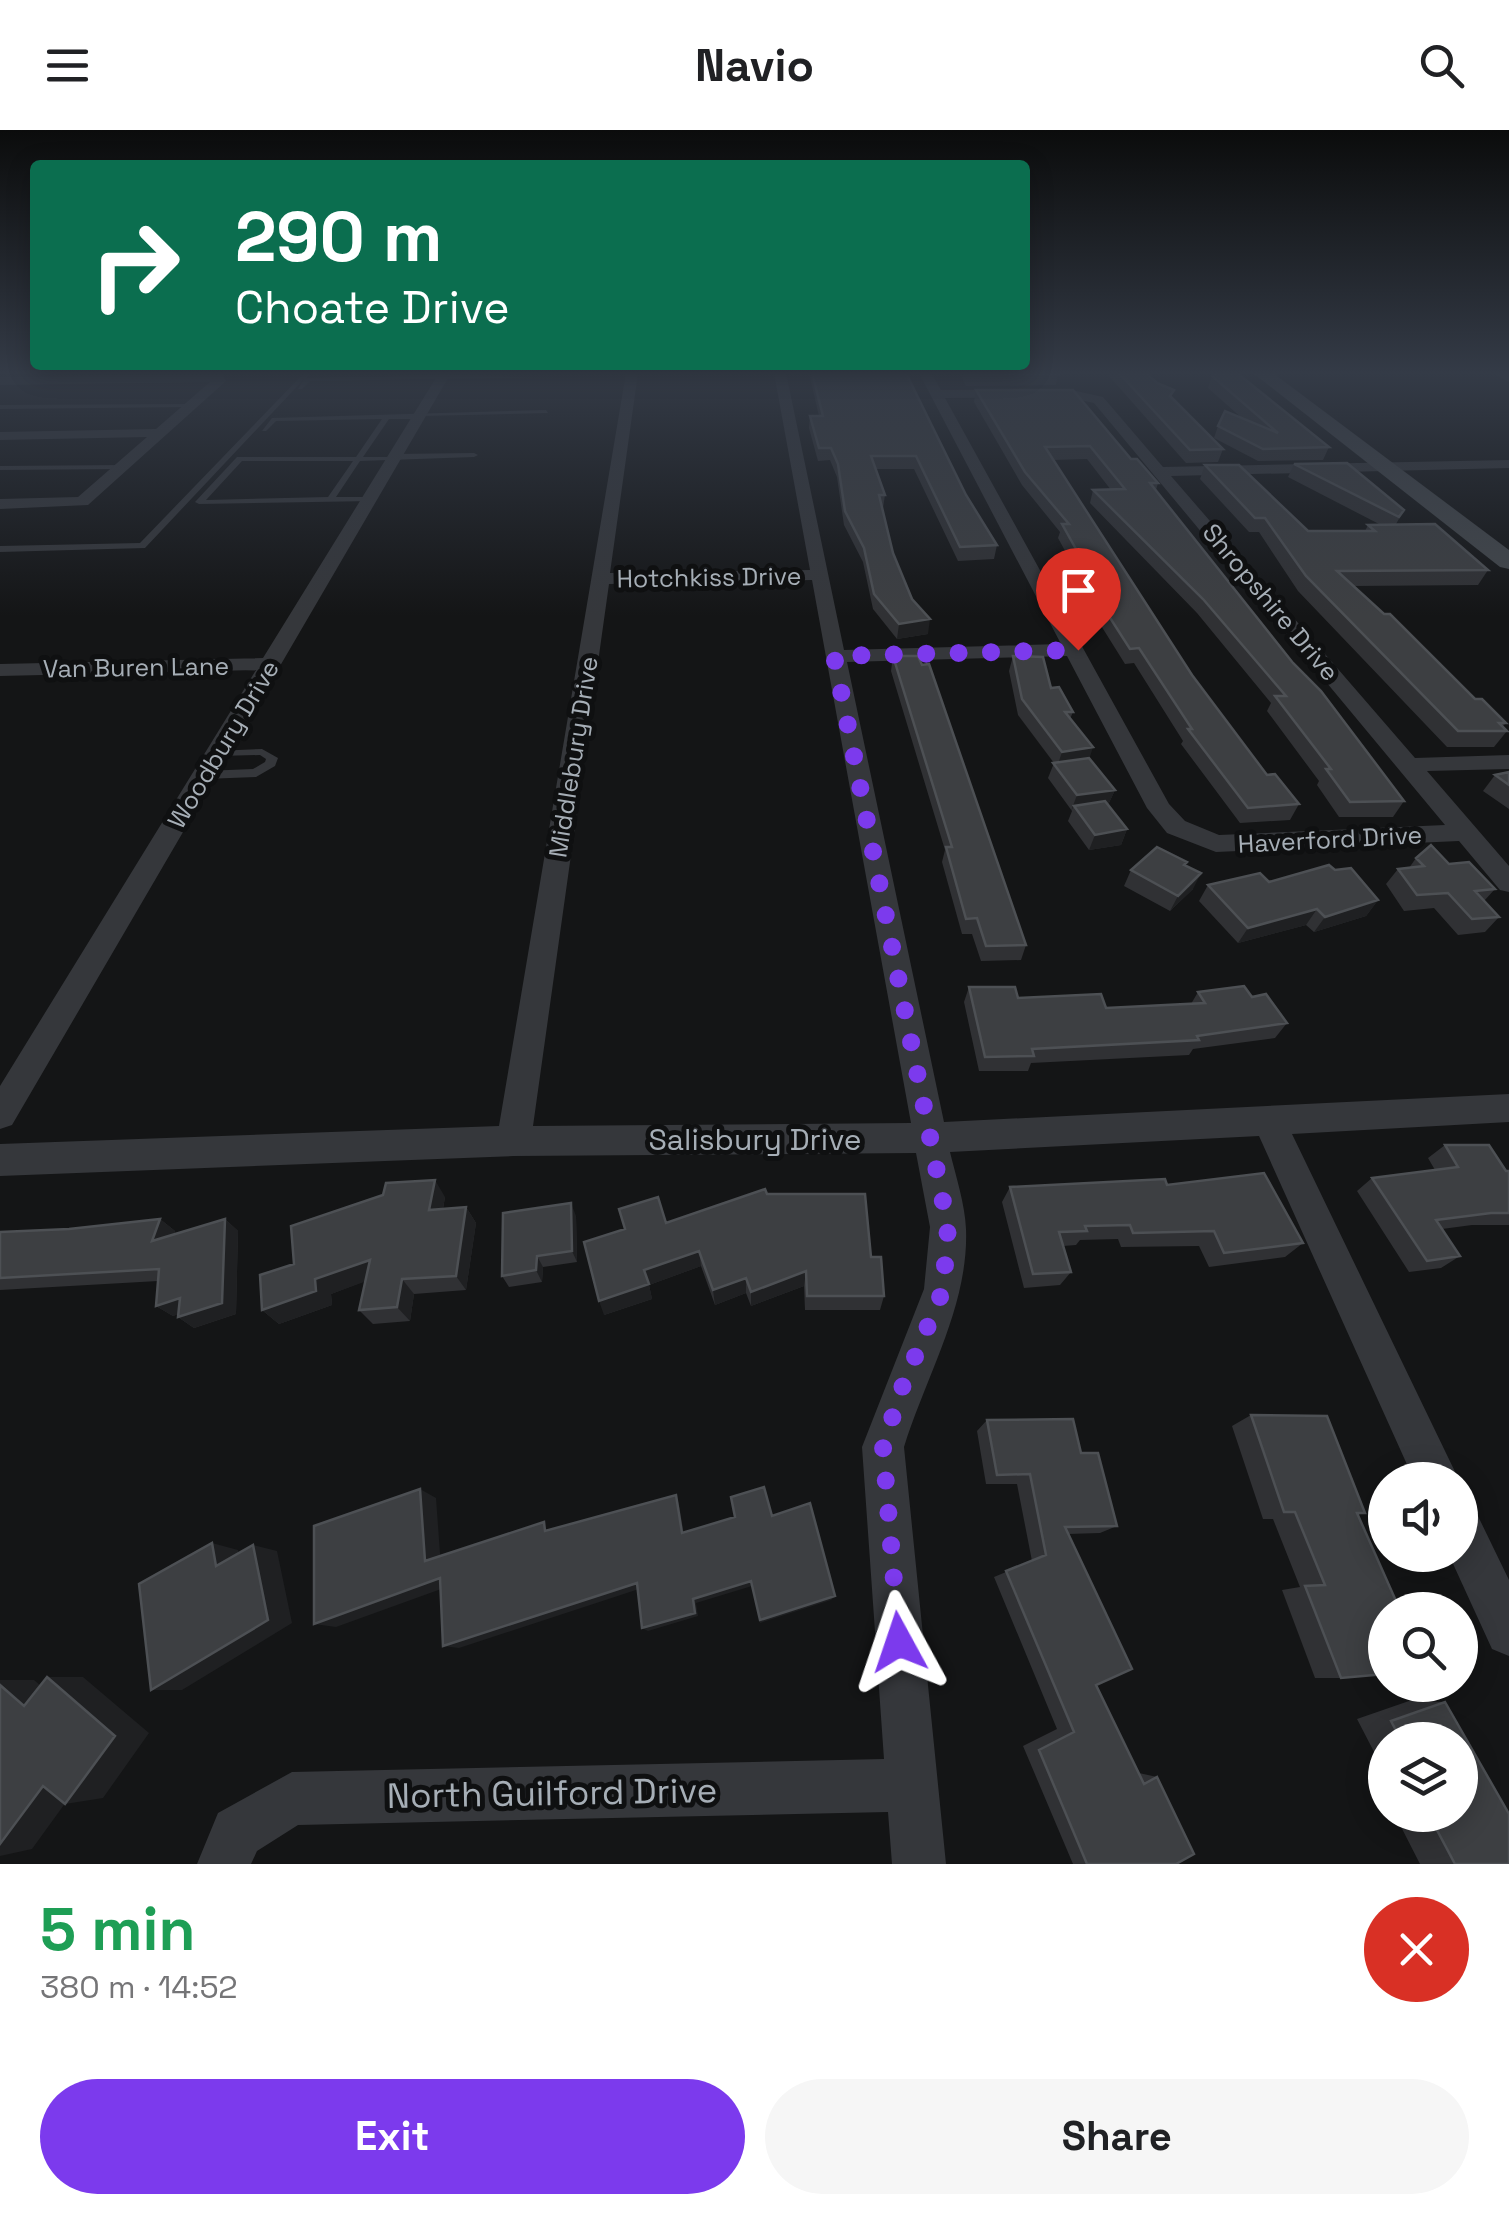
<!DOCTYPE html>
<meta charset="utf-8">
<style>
:root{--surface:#fff;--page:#f6f6f6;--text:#202124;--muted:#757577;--accent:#7c3aed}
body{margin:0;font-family:"Space Grotesk",sans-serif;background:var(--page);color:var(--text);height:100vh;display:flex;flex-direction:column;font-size:38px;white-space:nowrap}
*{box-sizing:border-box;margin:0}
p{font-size:32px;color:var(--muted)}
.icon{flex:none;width:55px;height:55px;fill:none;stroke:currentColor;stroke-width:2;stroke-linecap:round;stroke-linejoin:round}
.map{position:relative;height:1734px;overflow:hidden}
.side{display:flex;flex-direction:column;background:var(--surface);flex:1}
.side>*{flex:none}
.banner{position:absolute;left:30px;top:30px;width:1000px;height:210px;border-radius:10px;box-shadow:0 5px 25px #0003;background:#0b6e4f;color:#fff;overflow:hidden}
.controls{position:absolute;left:1368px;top:1332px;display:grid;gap:20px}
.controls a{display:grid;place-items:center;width:110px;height:110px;border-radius:50%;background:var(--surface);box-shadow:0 5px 25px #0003;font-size:50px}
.pin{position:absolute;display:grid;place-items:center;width:85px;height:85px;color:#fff;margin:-102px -42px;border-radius:50% 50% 50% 0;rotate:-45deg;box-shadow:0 0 10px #0007}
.pin .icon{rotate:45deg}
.me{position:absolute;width:110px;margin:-55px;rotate:355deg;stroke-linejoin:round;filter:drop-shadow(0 0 8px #0008)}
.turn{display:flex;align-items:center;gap:35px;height:210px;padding:0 40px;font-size:45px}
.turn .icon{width:130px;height:130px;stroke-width:2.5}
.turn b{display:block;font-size:70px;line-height:85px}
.round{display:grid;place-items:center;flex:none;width:105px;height:105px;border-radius:52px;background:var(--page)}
.overview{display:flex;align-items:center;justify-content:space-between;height:170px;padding:0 40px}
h1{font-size:60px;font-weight:700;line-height:75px;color:#1e9e55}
.action{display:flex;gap:20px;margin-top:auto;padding:20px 40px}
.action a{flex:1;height:115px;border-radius:60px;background:var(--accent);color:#fff;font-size:40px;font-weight:700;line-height:115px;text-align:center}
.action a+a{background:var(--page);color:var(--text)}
header{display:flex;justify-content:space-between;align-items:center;height:130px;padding:0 40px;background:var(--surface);font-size:45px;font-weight:700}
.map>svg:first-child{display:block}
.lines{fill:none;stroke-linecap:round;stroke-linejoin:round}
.lane{fill:#35373b;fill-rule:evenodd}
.street{fill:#35373b;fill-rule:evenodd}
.secondary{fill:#43474b;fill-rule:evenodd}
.wall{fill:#303134}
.shaded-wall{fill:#1f2022}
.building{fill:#3d3f42;stroke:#4d5054;stroke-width:2.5}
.route{stroke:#7c3aed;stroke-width:18;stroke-dasharray:0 32.4}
.labels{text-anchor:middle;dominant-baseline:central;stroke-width:10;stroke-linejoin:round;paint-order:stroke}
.far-street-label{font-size:25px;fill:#a6aeb6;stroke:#0f1011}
.street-label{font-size:30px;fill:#a6aeb6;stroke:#0f1011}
.near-street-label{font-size:35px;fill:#a6aeb6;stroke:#0f1011}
</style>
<header><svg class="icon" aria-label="menu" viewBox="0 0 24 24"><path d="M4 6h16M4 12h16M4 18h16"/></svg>Navio<svg class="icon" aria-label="search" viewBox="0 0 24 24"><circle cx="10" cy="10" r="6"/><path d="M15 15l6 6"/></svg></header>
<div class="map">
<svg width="1509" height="1734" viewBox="0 0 1509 1734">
<rect width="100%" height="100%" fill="#141516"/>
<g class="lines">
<path class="lane" d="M304,243H310L306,248L442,245L558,247L310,251L302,259H298L304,249L145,418L0,422V416L140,413Z
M194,274L192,277L0,279V275Z
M546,280L548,283L420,286L417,289H389L363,327H392L395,324L474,323L478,325L474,327L360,331L336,367H372V371L199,374L195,372L237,327H356L382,289L276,291L266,301H262L272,288ZM242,331H353L328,367L206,370Z
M125,335L122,339L0,340V336Z
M262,619L278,628L275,636L256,647L204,649L198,645L204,641L253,639L265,632L266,629L260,625L218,626L214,625V621Z"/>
<path class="street" d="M439,243H451L12,995L0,999V956L256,540L0,546V534L263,528Z
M626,243H638L610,443L810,440L774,243H786L844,520L1061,514L919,243H931L941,260L1067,259L1103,267L1163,337L1509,330V338L1171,346L1415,628L1509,625V639L1427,641L1509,736V762L1500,760L1459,711L1216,722L1167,703L1147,678L1067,526L847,532L944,992L1509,964V992L1292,1004L1459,1350H1414L1259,1006L950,1022C956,1047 965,1074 966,1099C969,1175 926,1246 904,1317L946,1734H892L888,1682L298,1695L257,1721L251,1734H197L218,1683L292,1642L884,1629L862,1317L924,1159L930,1097L916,1023L514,1026L0,1046V1014L499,996ZM1067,267L1094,273L1445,695L1219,705L1185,691L1169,674L945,268ZM812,450L911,993L533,996L609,454Z
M1493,243H1509V252Z
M222,244L226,251L88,375L0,379V369L78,367L147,307L0,310V302L156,299L210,252L0,255V247Z
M1460,1375L1476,1382L1509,1450V1526L1492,1519L1449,1425H1460Z"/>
<path class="secondary" d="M1253,243H1273L1509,420V439L1500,437Z"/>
</g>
<path class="wall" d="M809,243H906L966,365L997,415L994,429L958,431L914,339H876L885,365L883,378H882L893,423L928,504L897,509L873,479L863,432L844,395L837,347L830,330L818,331L809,298L810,286H819Z
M961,243H1057L1058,244L1056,255L966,256L961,246Z
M1110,243H1146L1157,253L1174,260L1171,268L1223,319L1218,332L1186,333L1109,246Z
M1212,246L1329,317L1323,330L1258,331L1214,308L1218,296L1243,289L1208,258Z
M976,260L1131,329L1158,353L1156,360L1404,671L1393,687H1339L1317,655L1319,651L1267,581L1271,573L1197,483L1090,373L1093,360H1111L1087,329L1053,330L1192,545L1267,645L1299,674L1290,690L1240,693L1181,614L1183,611L1134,533L1125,534L1100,494L1102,488L1058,408L1060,402L1022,355L974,272Z
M1294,334L1404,380L1396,394L1488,440L1478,455L1353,456L1475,569L1506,593L1502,597L1507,601L1494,617H1447L1298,461L1259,402H1249L1200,349L1205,335L1308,401H1365L1368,395L1379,394L1288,347Z
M893,526L1026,815L1021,830L981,831L972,804H962L942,732L945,720L891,541Z
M1013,526L1051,558L1073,582L1070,589L1089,628L1115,660L1108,675L1127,699L1121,715L1089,720L1068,691L1072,681L1048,648L1054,633L1018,585L1009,541Z
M1509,642V679L1483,661L1495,645Z
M1416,728L1449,734L1495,759L1484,771L1499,787L1485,802L1458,805L1434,778L1404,781L1386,754L1398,739L1409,738Z
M1186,735L1193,759L1170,781L1124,756L1131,740Z
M1269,752L1378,770L1366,786L1314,802L1306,795L1238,813L1199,771L1208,755Z
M969,857L1018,868L1106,878L1191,874L1198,862L1252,867L1287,893L1275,908L1193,919L1189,925L1031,933L1028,941H979L964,872Z
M1445,1015L1509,1041V1095H1472L1442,1099L1460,1126L1441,1138L1409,1142L1357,1061L1372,1048L1435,1040L1428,1028Z
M1167,1055L1303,1113L1285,1127L1209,1137L1199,1116L1121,1117L1118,1109L1080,1110L1076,1115L1063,1116L1071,1142L1060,1155L1024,1158L1002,1072L1010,1057Z
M767,1064L871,1127L884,1166L880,1180H805L804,1156L751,1176L746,1163L715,1175L701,1136L649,1155L652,1169L604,1185L666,1093Z
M445,1067L443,1079L466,1077L476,1093L466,1160L414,1164L410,1191L373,1194L359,1180L365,1151L331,1164L332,1175L279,1194L262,1180L294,1134Z
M576,1086L577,1132L543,1137L542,1152L509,1157L502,1146Z
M160,1089L175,1101L174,1104L225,1089L238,1101L236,1184L194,1198L178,1187V1184L173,1186L156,1176L158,1151L0,1160V1102L69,1099Z
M1251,1285L1365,1383L1357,1385L1341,1548H1315L1282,1460L1300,1457L1273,1389H1263L1232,1296Z
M987,1290L1081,1323L1117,1396L1100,1403L1068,1404L1096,1555L1139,1643L1157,1647L1176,1734H1073L1023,1616L1057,1599L994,1447L1032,1431L1017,1354H986L977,1301Z
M1409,1571L1445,1572L1509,1684V1734H1420L1395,1685H1460V1610H1385V1643L1357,1589Z"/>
<path class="shaded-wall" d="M930,489L928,504L897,509L899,494Z
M1093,617L1088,633L1057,637L1062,622Z
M1115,660L1108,675L1074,676L1071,681L1077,665Z
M1127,699L1121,715L1089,720L1095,705Z
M1201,743L1193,759L1170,781L1178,766Z
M1378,770L1366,786L1314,802L1325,787Z
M1317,779L1306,795L1238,813L1248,798Z
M435,1050L445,1067L440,1095L429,1080Z
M571,1073L576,1086L577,1132L572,1121Z
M466,1077L476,1093L466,1160L456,1146Z
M160,1089L175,1101L168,1122L152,1111Z
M225,1089L238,1101L236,1184L194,1198L178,1187Z
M699,1121L701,1136L649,1155L652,1169L604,1185L599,1171L644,1140Z
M537,1126L543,1137L542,1152L536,1140Z
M370,1130L383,1145L331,1164L332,1175L279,1194L262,1180L315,1149Z
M806,1141L804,1156L751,1176V1162Z
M746,1148V1163L715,1175L713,1160Z
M402,1149L414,1164L410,1191L397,1177Z
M180,1168L195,1179L173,1186L156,1176Z
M420,1359L436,1368L441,1437L425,1431Z
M676,1365L679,1374L685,1410L682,1403Z
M212,1413L238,1420L243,1441L216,1436Z
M253,1415L277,1421L292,1493L182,1560H151Z
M440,1448L455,1454L336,1497L314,1494Z
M751,1451L752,1456L696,1473L698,1486L648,1501L642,1498L693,1469Z
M637,1453L642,1458L459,1518L443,1516Z
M835,1466L831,1470L760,1493V1490Z
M47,1547H83L149,1603L103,1668L65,1674Z
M0,1550H34L62,1574L24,1576L0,1555Z
M82,1650L32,1719L0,1726V1714L43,1656Z"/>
<path class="building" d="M812,243H906L966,365L997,415L960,417L916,326H871L885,365H879L893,423L912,469L930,489L899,494L874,464L864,418L845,381L838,334L831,318H819L810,286H823Z
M967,243H1057L1058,244L968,245Z
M1119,243H1146L1157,253L1174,260L1170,266L1223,319L1190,320Z
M1215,243H1237L1329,317L1263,319L1218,296L1225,281L1278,303L1212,246Z
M976,260H1073L1131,329H1137L1158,353H1150L1293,533L1321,561L1404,671L1350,672L1326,639H1331L1275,566H1286L1203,469L1093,360L1125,359L1090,316L1045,317L1192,545L1267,645L1275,644L1299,674L1248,678L1188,599H1192L1139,518L1130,519L1105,480H1110L1062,394H1069L1025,342Z
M1347,333L1404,380L1399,387L1294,334Z
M1205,335H1239L1308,401H1375L1368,395L1435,394L1488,440L1337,441L1384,484H1390L1475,569H1482L1506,593H1499L1507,601H1458L1306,446L1265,388H1255Z
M893,526H918L922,535L929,534L1026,815L986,816L977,788L966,789L946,717H952Z
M1013,526L1043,527L1051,558L1059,557L1073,582H1065L1093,617L1062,622L1022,569Z
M1089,628L1115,660L1077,665L1053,633Z
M1509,642V655L1495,645Z
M1105,671L1127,699L1095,705L1074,676Z
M1431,715L1449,734L1469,732L1495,759L1475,761L1499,787L1472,789L1448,763L1417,765L1398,739L1424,736L1416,728Z
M1157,717L1187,732L1184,735L1201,743L1178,766L1131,740Z
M1329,735L1335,740L1351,738L1378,770L1325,787L1317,779L1248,798L1208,755L1260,743L1269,752Z
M1244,856L1252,867L1266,864L1287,893L1197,906L1199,910L1032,919L1034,926L985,927L969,857H1015L1018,868L1101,864L1106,878L1205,873L1198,862Z
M1445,1015H1489L1506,1041H1509V1083H1491L1436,1090L1460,1126L1427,1131L1372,1048L1458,1037Z
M1264,1043L1303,1113L1224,1123L1214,1101L1133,1103L1130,1095L1085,1096L1087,1101L1059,1102L1071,1142L1033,1144L1010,1057L1165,1049L1167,1055Z
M435,1050L429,1080L466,1077L456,1146L402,1149L397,1177L359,1180L370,1130L315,1149L316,1161L262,1180L260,1145L294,1134L291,1096L383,1065L386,1053Z
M765,1059L767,1064H865L871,1127H881L884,1166H807L806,1141L751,1162L746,1148L713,1160L699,1121L644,1140L649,1154L599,1171L584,1112L625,1099L619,1079L658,1067L666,1093Z
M571,1073L572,1121L537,1126L536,1140L502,1146L503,1083Z
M160,1089L152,1111L225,1089L222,1173L178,1187L180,1168L156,1176L159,1139L0,1148V1102L69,1099Z
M1251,1285L1327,1286L1365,1383H1357L1400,1480H1385V1544L1341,1548L1305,1456L1325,1455L1295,1382H1284Z
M1073,1289L1081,1323H1098L1117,1396L1065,1397L1132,1539L1096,1555L1144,1654L1157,1647L1194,1724L1176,1734H1087L1039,1620L1074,1602L1006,1441L1046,1425L1030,1344L997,1345L987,1290Z
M764,1357L772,1386L810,1373L835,1466L760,1490L751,1451L693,1469L695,1483L642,1498L637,1453L443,1516L440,1448L314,1494V1396L420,1359L425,1431L544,1392L545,1401L676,1365L682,1403L735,1387L731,1367Z
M212,1413L216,1436L253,1415L268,1490L151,1560L139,1454Z
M47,1547L115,1606L65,1674L43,1656L0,1714V1555L24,1576Z
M1445,1572L1509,1684V1734H1455L1429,1685H1460V1610H1401L1391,1591Z"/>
<linearGradient id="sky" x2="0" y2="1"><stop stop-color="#0b0c0c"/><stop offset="0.5" stop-color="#343b47"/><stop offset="1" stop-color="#343b47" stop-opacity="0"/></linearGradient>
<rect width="1509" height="486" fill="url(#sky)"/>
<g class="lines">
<path class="route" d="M899,1512L883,1317L901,1260L943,1160L948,1097L834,526L1078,520"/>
</g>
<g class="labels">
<g class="far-street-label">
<text transform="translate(709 447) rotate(-1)">Hotchkiss Drive</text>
<text transform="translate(1271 472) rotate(50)">Shropshire Drive</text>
<text transform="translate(136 537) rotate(-1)">Van Buren Lane</text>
<text transform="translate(223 614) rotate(-59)">Woodbury Drive</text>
<text transform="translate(573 627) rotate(-81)">Middlebury Drive</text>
<text transform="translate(1330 709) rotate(-3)">Haverford Drive</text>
</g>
<g class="street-label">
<text x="755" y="1009">Salisbury Drive</text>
</g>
<g class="near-street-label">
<text transform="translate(552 1663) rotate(-1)">North Guilford Drive</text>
</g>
</g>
</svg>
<div class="controls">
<a><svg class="icon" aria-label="sound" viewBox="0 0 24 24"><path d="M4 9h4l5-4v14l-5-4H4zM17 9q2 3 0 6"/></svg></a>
<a><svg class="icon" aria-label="search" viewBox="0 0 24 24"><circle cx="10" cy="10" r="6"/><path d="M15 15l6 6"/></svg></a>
<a><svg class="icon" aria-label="layers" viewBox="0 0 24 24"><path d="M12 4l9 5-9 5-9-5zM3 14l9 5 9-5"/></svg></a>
</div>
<div class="pin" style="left:1078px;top:520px;background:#d93025"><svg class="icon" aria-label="arrive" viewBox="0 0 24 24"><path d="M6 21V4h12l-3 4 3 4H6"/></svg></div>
<svg class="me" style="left:899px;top:1512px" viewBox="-20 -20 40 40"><path d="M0-17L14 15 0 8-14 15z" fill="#7c3aed" stroke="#fff" stroke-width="4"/></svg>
<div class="banner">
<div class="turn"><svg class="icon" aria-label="right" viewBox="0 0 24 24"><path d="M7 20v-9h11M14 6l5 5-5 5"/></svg><div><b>290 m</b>Choate Drive</div></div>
</div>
</div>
<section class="side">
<div class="overview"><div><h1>5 min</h1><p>380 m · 14:52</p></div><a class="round" style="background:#d93025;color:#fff"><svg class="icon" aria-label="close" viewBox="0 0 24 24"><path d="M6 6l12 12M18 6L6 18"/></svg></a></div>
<div class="action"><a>Exit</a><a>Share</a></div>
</section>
